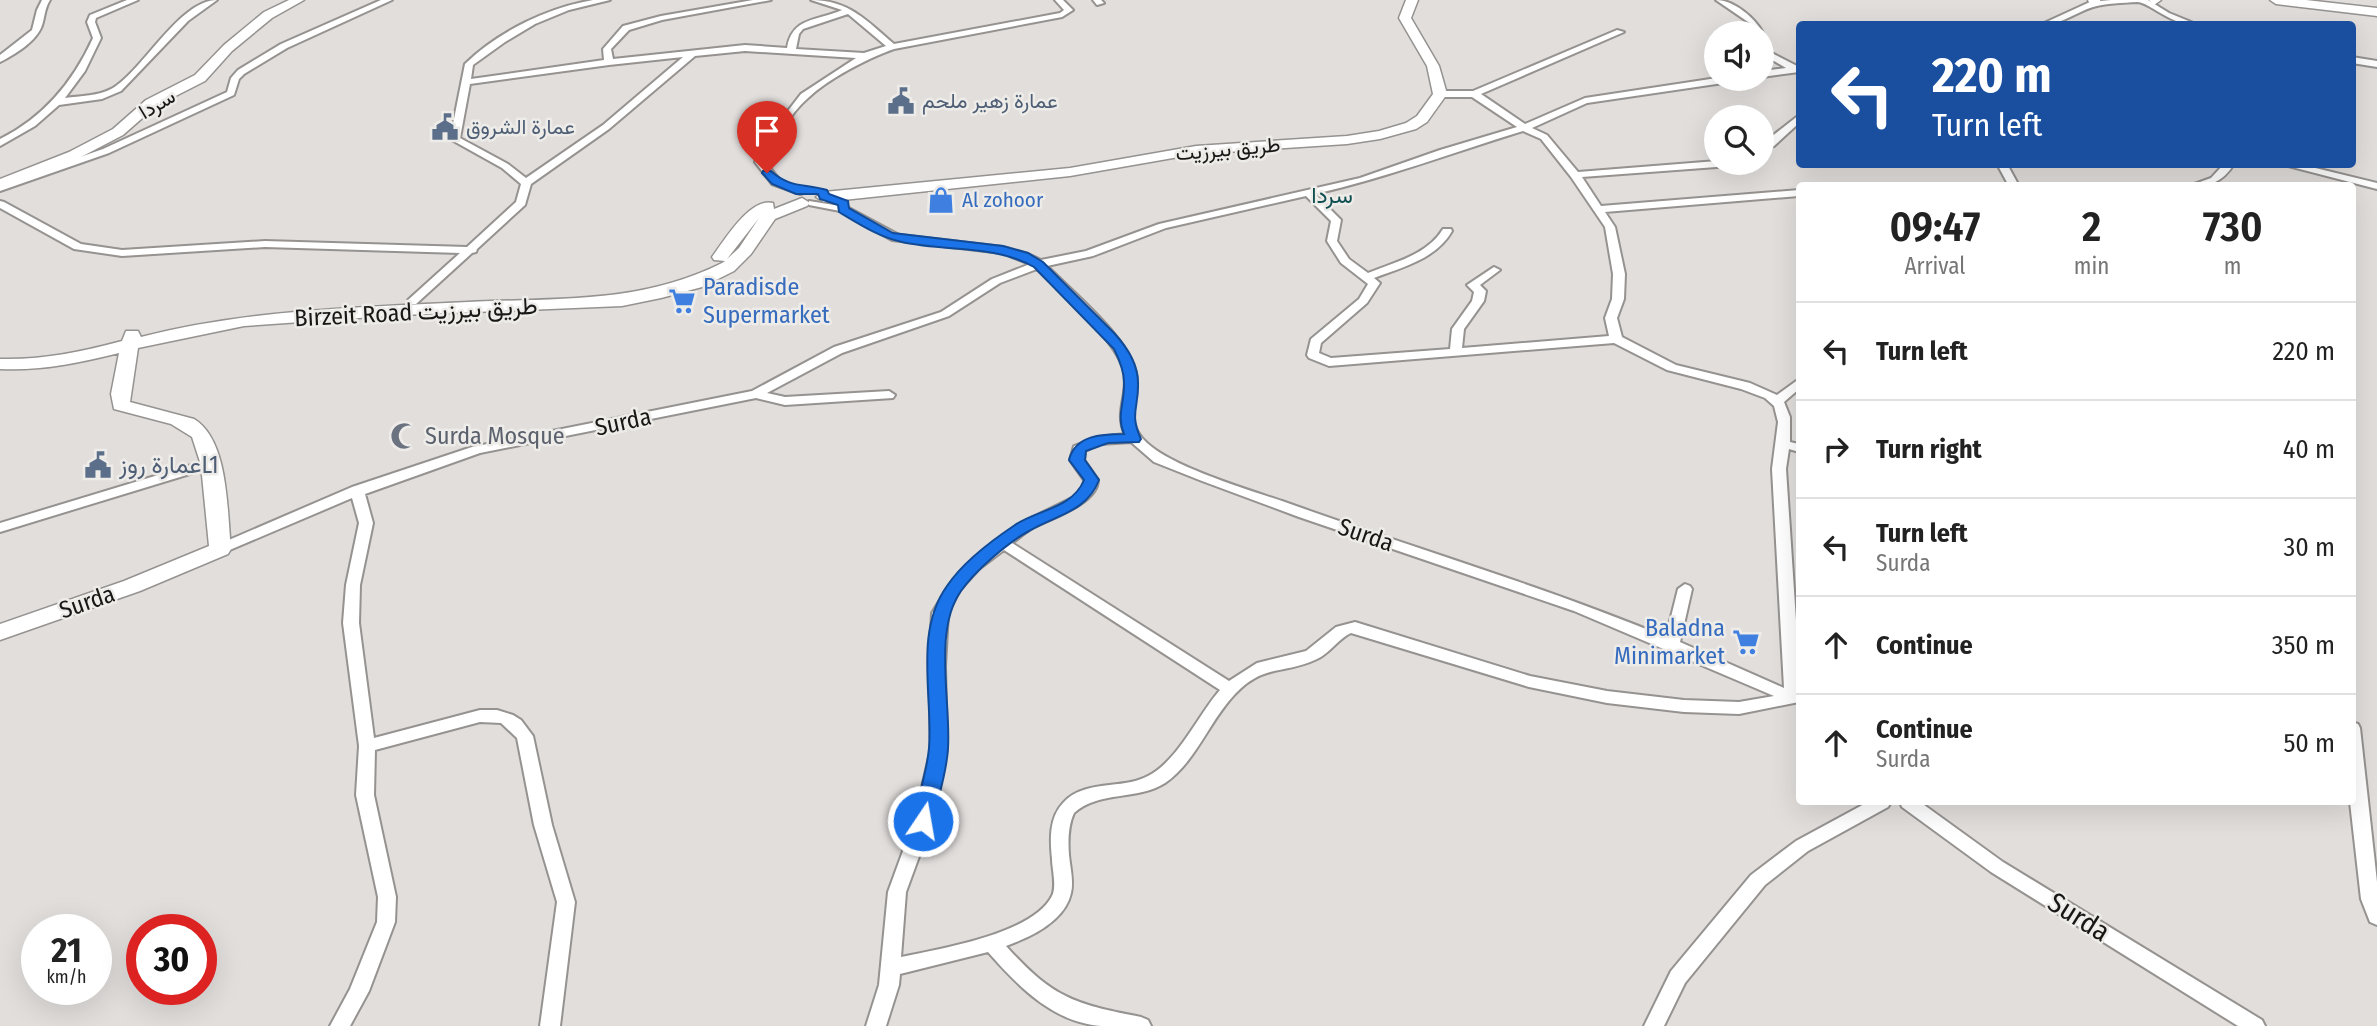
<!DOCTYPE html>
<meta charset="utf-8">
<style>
:root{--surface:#fff;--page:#f2f2f2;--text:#222;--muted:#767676;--line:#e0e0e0}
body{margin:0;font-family:"Fira Sans Condensed",Vazirmatn,sans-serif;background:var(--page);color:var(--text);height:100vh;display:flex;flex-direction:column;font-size:26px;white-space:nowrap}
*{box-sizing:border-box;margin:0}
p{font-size:23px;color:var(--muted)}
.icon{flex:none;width:38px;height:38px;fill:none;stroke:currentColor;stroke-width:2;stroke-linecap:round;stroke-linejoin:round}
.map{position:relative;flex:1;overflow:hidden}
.drawer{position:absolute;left:1796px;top:182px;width:560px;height:623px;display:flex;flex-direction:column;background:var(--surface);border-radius:7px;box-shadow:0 7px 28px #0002}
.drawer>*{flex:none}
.top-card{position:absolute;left:1796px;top:21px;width:560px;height:147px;border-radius:7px;box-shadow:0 7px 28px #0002;background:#1a4fa0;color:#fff;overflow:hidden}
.fabs{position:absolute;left:1704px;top:21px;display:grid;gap:14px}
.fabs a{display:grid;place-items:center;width:70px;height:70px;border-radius:50%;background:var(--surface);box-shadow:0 7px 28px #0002;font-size:35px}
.speed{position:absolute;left:21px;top:914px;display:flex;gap:14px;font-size:35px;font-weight:700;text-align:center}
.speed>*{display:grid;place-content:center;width:91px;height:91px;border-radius:50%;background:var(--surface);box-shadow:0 7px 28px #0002;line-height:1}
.speed small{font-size:18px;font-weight:400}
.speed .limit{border:10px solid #d22;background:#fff;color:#111}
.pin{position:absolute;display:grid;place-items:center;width:60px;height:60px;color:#fff;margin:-72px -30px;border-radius:50% 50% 50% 0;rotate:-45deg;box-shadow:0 0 7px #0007}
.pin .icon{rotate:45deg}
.me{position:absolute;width:77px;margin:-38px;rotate:12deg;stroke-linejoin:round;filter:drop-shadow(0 0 5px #0008)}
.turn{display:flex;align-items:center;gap:24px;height:147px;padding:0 21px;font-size:32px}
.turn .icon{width:91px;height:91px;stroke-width:2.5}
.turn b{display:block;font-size:49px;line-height:60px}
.eta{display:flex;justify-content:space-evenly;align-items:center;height:119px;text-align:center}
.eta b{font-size:42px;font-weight:600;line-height:49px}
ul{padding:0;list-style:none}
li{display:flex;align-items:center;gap:21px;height:98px;padding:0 21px;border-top:2px solid var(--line)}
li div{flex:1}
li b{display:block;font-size:26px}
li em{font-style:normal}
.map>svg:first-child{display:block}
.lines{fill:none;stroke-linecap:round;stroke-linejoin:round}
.street-casing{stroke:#959290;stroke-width:4}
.secondary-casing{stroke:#959290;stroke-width:3}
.street{fill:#fff;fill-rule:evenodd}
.secondary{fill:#fff;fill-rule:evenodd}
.route{fill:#1a73e8;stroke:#114b97;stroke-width:2}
.labels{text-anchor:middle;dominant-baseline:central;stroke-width:5;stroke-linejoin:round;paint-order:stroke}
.far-service-label{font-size:21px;fill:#4e5e75;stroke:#eeece9;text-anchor:start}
.far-street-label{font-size:21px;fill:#181716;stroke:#eeece9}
.far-shop-label{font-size:21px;fill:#366cbe;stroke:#eeece9;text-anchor:start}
.far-quarter-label{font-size:23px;fill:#0e4d50;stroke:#eeece9}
.shop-label{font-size:24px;fill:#366cbe;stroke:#eeece9;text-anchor:start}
.street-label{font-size:24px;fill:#181716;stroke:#eeece9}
.worship-label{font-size:24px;fill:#5b616d;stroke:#eeece9;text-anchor:start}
.service-label{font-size:24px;fill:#4e5e75;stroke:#eeece9;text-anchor:start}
.near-street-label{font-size:28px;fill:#181716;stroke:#eeece9}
</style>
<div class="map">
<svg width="2377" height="1026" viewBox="0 0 2377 1026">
<rect width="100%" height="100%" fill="#e1dedc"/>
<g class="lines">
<defs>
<path id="street" d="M42,0H50C44,9 45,19 41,28C34,43 14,55 0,62V55L32,30L37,10Z
M127,0H138L96,18L95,22L101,38L85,71L65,98C80,96 99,96 113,88C143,70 180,0 217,0L188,21L121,91L102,99L59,105L35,126L0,146V139C44,117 73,82 93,38L87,22L90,15Z
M381,0H392L287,48L244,74L239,79L234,95L109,153L0,191V185L103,149L227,92L231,78L238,70L281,44Z
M593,0H610L569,10L535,24L505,42L473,65L471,79L604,60L603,49L623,26L661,16L753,0H771L662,20L629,30L611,49L613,59L745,45L787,48C792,17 817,21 842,10L811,0C849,0 867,21 894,44L1060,13L1064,10L1055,0H1063L1073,10L1062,17L894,49C868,58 828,79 808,98C789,114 776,140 765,162L780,180L804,189V193L800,194L772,184L755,162L767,138L801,94L856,58L745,51L695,56L609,129L531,184L525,205L477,249L476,252L472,253L416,304H408V300L460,253L265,247L122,256L74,249L0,208V201L4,202L81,244L122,250L265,241L467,247L516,202L521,184L502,168L450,139L465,64C499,31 547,8 593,0ZM848,14L886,46L864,53L796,49L799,34L803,29ZM683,57L603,125L526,178L508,164L460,138L470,84L609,65Z
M1093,0H1101L1104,3L1097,5Z
M1716,0C1734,0 1755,18 1763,33L1762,34L1755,33L1751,24Z
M2111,0H2148L2169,13L2196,24C2170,26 2150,2 2137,2C2123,3 2106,3 2093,7C2076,12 2060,26 2042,24L2090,2Z
M1617,30L1624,32L1481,94L1525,124L1585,98L1717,78L1734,79L1730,82L1587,103L1532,128L1547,135L1578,172L1717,161L1735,163L1730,166L1582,177L1601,206L1799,190V196L1605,212L1615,227L1625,274L1624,299L1617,318L1622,337L1676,365L1750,383L1777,395L1799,379V389L1784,402L1790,417V442L1799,444V452L1789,449L1786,469L1799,666V702L1739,714L1684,712L1607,703L1529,687L1351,633C1338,639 1330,653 1317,659C1284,675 1265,663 1235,694C1209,721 1196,762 1165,783C1137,801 1100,790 1074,813C1068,826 1068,841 1069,855C1070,867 1074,881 1071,893C1065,921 1031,937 1006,946C1053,998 1074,1004 1141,1017L1148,1020L1151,1026C1135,1026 1118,1026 1101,1026C1052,1022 1018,986 988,952L900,974L899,985L886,1026H866L879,985L888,892L914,821L931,749L929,666L932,613L949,585L969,563L1017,525L1074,497L1084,485V480L1070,460L1074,446L1098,437L1125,434C1114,412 1129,394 1124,371C1116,339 1062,294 1037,269L1000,283L949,316L842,353L767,393L785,397L889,391L895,395L893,398L785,405L756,398L480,453L365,494L373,523L360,585L359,623L374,738L480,710H497L513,715L521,720L533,736L552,825L575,902L560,1026H540L557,902L534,825L517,738L501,723L480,722L375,750L374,795L396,897L395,922L369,991L350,1026H330L350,989L377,922L378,897L356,795L359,746L343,623L346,585L359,523L352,498L225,552H215L213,549L215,546L352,487L472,447L752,391L834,347L941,312L992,279L1030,264L1002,253L892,240L840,211L809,205V201L847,207L899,235L1003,247L1028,254L1041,260L1086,251L1159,224L1360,178L1440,150L1517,127L1472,97H1440L1436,94L1440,91H1473ZM1523,131L1541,139L1571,177L1605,227L1613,274L1612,299L1605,318L1609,336L1462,348L1464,329L1484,301L1486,291L1480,285L1500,270L1494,267L1467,285L1474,292L1472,301L1452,329L1450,349L1331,358L1319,353L1321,343L1367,303L1380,283L1374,278C1403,267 1436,259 1452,231L1451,229H1443C1427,255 1395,262 1368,273L1349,259L1337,241L1341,220L1315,194C1386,178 1454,152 1523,131ZM1306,196L1331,221L1327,241L1341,263L1368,284L1359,299L1311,339L1307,355L1309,358L1329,366L1614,343L1667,370L1741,389L1765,398L1774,406L1778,422L1772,469L1784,688L1680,642L1692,589L1690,586L1685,584L1678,589L1666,637C1540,585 1410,547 1282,501C1246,489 1173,467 1147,443C1119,418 1144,397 1135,369C1125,335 1073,292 1047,266L1093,256L1166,228ZM1131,442L1154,462L1202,481L1299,517L1574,611L1774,696L1739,702L1684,700L1607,691L1530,676L1355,622L1336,627L1306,651L1257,663L1229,681L1012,543C1019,538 1024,533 1031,529C1049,519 1098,504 1098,480L1084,460L1085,451L1100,444ZM1004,550L1220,690C1198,715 1178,761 1148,776C1122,790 1084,779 1063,803C1049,818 1050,840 1052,859C1052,869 1057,886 1052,896C1033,934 939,949 901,957L906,892L932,821L947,749L945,666L948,613L960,590L979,569Z
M1762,48L1799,67V72L1762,77V71L1786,68L1762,54Z
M2352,57L2377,61V67L2352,63Z
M1799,115V123L1774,146L1762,151V144Z
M1997,164H2007L2019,186H2009Z
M2224,164H2234C2222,183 2210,186 2189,186L2211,178Z
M2280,164H2299L2377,183V189Z
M211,459L216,460L218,463L216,466L0,532V523Z
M2352,722L2358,724L2360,728L2377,882V925L2370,922L2361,899L2350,802H2352Z
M1868,802H1891L1888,807L1808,851L1765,885L1685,983L1664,1026H1644L1671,971L1751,875L1796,841Z
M1900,802H1920L2003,862L2262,1020L2265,1026H2238L1991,872L1902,807Z"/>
<path id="secondary" d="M289,0H304L272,18L232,51L205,81L156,106L123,135L79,158L0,189V179L69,152L113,129L146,100L195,75L224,45L264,12Z
M1406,0H1418L1411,18L1439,66L1447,94L1427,122L1416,129L1380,139L1347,144L1196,154L1070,176L824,202L816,197L824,192L1070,168L1196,146L1347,136L1379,131L1406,123L1417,116L1433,94L1427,66L1399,18Z
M2088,0H2100L2101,4L2091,7Z
M2149,0H2161L2154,5Z
M2270,0H2306L2377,8V16L2276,4Z
M802,198L810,203L807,206L775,219L751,254L734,271L702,287L661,298L622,306L402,315L244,326L138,348L130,402L194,419C229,440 227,512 231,549L228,554L140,591L0,640V624L124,581L209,546L201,465L192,437L171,424L114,409L111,394L119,353C79,363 41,371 0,369V359C42,360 81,352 122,341L126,331H138L141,337C247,310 358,307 468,302C557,298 640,304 722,263L725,261L714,260L712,257C724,241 750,197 773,203L774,209ZM759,218L739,248L727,259Z"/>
</defs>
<use href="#street" class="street-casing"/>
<use href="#secondary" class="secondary-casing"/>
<use href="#street" class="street"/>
<use href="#secondary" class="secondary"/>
</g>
<path class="route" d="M763,171H771C791,189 804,183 827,190L829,194L848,201L849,208L893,233L1003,246L1028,253L1043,262L1114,333C1127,347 1138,364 1138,383C1139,408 1129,413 1141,439L1139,442L1108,443L1086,451L1085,460L1099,480C1087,512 1056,515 1029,531C1007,543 975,571 961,591C933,630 951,702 948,748C947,772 938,797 933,821L930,827L923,829L916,827L913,821C918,797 927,772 929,748C933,695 914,632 947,586C963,562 991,541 1015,525C1037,510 1073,508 1084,480L1069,460C1075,435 1102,434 1124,434C1116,416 1125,402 1124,382C1124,371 1119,359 1114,349L1034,267C993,244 947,252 902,242C879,237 859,224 839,212L838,205L820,199L818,194H796L772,184L762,173Z"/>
<defs>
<symbol id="civic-bare" viewBox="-9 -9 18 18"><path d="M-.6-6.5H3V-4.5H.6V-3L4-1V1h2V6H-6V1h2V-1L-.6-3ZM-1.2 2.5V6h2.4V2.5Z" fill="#5c6f8a" stroke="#eeece9" stroke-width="2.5" paint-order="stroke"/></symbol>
<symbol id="shop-bare" viewBox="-9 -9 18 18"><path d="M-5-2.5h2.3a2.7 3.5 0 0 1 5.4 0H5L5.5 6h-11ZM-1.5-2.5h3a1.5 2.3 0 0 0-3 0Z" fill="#3f7fe0" stroke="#eeece9" stroke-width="2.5" paint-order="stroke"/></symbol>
<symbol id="supermarket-bare" viewBox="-9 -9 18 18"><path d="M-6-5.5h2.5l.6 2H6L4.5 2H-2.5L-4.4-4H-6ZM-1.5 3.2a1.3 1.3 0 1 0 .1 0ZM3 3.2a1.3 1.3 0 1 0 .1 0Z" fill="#3f7fe0" stroke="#eeece9" stroke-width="2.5" paint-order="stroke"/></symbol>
<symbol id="mosque-bare" viewBox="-9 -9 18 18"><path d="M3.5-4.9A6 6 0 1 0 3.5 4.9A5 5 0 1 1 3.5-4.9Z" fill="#6b7280" stroke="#eeece9" stroke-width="2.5" paint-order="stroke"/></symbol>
</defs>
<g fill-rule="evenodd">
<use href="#civic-bare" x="882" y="82" width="38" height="38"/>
<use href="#civic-bare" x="426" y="108" width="38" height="38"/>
<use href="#shop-bare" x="922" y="181" width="38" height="38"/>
<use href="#supermarket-bare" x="663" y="282" width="38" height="38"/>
<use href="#mosque-bare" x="385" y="417" width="38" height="38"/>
<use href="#civic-bare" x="79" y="446" width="38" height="38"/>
<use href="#supermarket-bare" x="1727" y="623" width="38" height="38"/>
</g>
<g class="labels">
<g class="far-service-label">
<text x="922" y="101">عمارة زهير ملحم</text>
<text x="466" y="127">عمارة الشروق</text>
</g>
<g class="far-street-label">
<text transform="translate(157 104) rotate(-31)">سردا</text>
<text transform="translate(1228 149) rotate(-5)">طريق بيرزيت</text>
</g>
<g class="far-shop-label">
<text x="962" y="200">Al zohoor</text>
</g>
<g class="far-quarter-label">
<text x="1332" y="195">سردا</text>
</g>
<g class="shop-label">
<text x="703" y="287">Paradisde<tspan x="703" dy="28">Supermarket</tspan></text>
<text x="1725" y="628" text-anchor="end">Baladna<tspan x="1725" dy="28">Minimarket</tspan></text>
</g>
<g class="street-label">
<text transform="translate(416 312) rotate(-3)">Birzeit Road طريق بيرزيت</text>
<text transform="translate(623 422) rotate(-12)">Surda</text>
<text transform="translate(1366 535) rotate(19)">Surda</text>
<text transform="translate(87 602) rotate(-19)">Surda</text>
</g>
<g class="worship-label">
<text x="425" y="436">Surda Mosque</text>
</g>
<g class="service-label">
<text x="119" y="465">عمارة روزL1</text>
</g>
<g class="near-street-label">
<text transform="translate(2079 917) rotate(32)">Surda</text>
</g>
</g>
</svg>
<div class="fabs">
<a><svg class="icon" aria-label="sound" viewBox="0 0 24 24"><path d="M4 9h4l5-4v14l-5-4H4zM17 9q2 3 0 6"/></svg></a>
<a><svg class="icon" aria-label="search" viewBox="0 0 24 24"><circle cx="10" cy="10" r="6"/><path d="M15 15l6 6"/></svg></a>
</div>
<div class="speed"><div>21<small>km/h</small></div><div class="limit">30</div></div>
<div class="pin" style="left:767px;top:173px;background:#d93025"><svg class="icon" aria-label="arrive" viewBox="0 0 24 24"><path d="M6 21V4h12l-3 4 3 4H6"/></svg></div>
<svg class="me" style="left:923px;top:821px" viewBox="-20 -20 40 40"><circle r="17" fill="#1a73e8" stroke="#fff" stroke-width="3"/><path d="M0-11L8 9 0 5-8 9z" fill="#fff"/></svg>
<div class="top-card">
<div class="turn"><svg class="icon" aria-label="left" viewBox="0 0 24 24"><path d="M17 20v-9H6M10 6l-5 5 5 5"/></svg><div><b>220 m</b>Turn left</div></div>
</div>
<section class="drawer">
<div class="eta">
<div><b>09:47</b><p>Arrival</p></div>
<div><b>2</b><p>min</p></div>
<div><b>730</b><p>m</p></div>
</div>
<ul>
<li><svg class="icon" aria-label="left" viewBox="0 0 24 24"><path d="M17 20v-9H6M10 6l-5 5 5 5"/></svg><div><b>Turn left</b></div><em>220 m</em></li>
<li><svg class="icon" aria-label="right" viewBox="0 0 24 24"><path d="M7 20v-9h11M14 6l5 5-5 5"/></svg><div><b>Turn right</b></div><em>40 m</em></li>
<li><svg class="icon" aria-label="left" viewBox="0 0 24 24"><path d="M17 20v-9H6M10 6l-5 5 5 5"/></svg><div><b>Turn left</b><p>Surda</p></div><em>30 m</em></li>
<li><svg class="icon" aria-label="ahead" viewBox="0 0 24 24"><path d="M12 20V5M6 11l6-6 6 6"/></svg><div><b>Continue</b></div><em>350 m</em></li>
<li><svg class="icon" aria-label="ahead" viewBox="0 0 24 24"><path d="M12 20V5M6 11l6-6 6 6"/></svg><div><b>Continue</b><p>Surda</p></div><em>50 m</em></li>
</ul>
</section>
</div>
